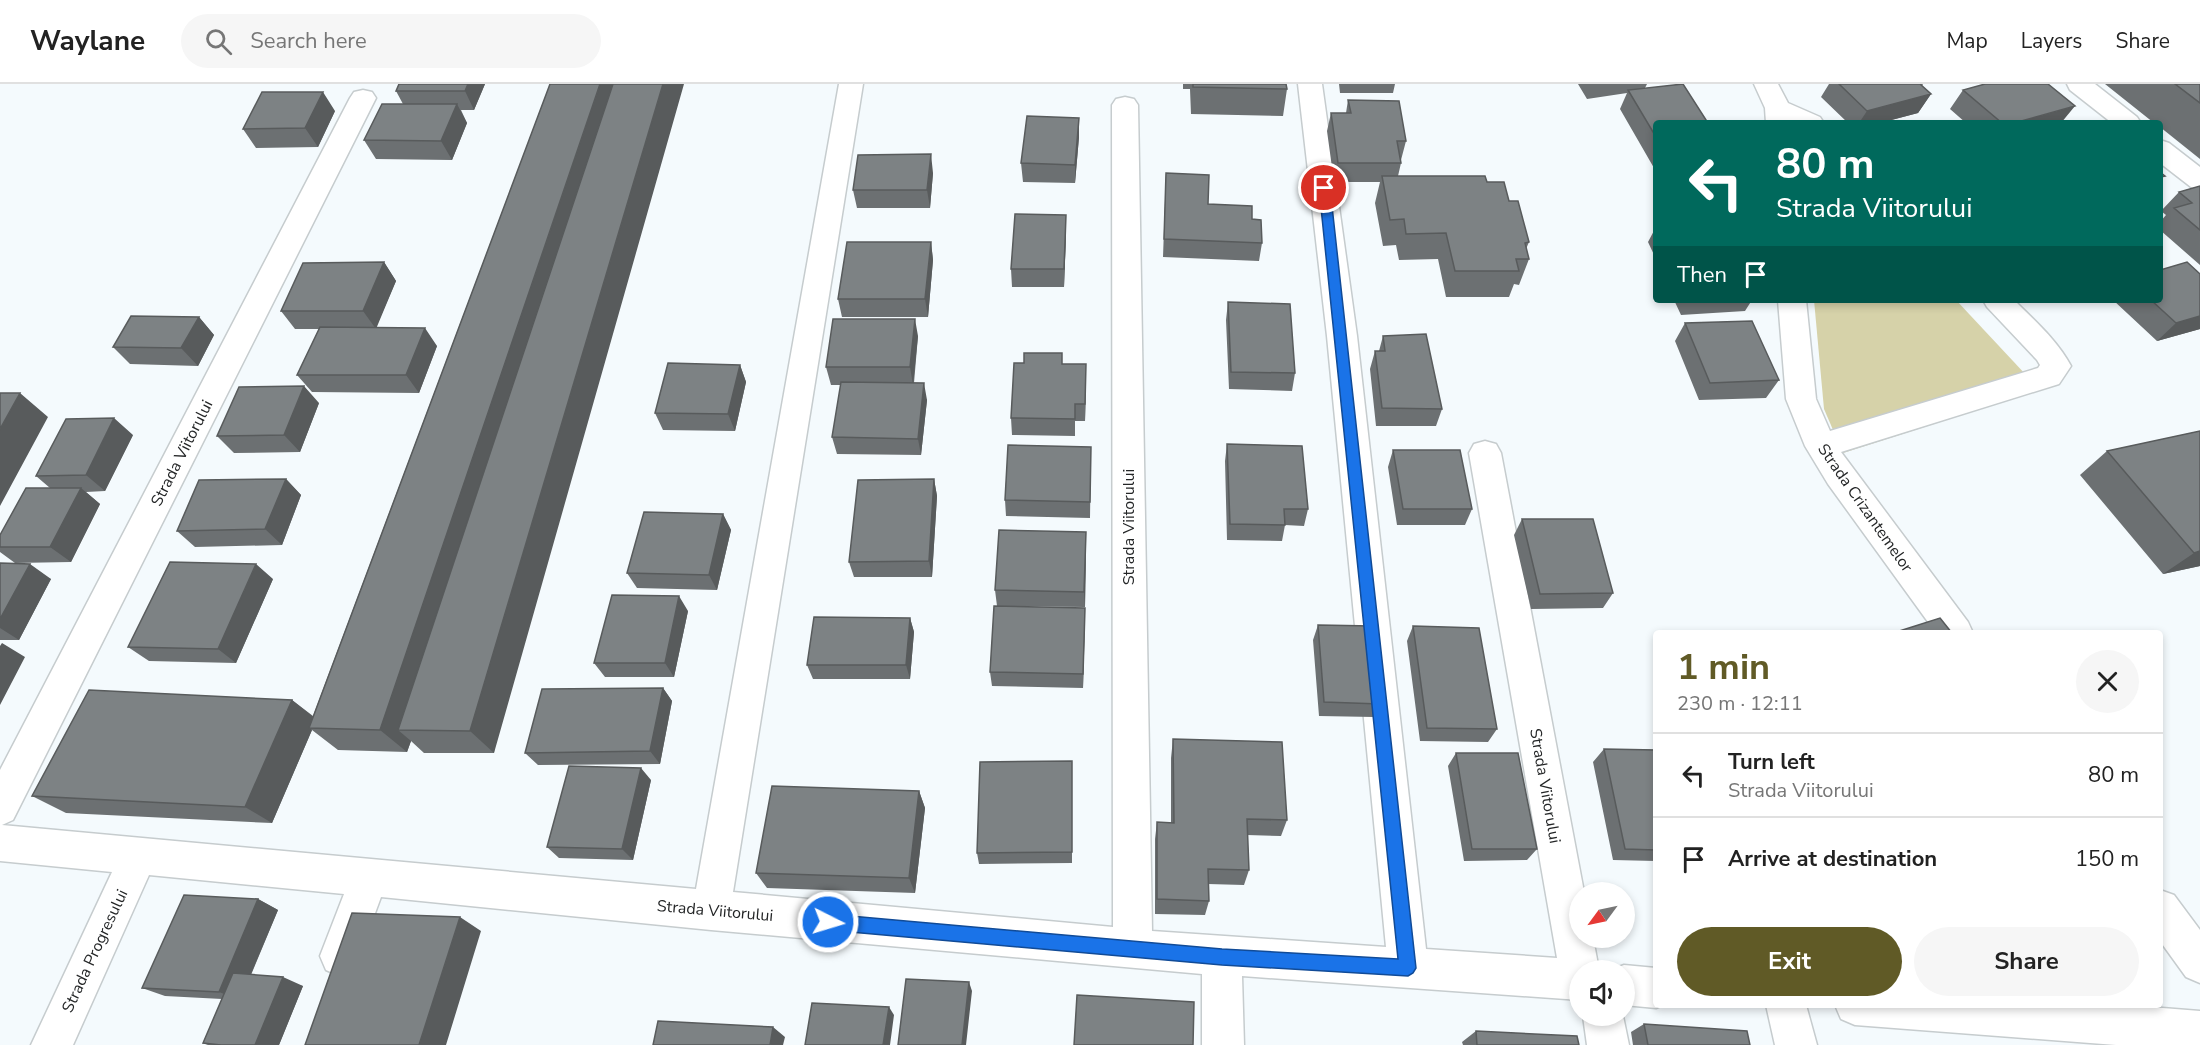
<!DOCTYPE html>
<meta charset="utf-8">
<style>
:root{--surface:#fff;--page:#f6f6f6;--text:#222;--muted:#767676;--line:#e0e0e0;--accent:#605a26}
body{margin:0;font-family:"Nunito Sans",sans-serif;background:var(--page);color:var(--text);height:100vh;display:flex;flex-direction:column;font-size:22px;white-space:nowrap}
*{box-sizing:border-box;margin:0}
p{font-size:20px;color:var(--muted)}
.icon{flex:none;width:33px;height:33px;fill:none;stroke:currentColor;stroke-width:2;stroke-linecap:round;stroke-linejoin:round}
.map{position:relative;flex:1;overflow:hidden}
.details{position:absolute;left:1653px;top:546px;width:510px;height:378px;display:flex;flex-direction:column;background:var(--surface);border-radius:6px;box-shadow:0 3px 9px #0003}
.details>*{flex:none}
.banner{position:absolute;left:1653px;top:36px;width:510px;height:183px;border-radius:6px;box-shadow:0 3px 9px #0003;background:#00695c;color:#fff;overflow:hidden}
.needle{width:39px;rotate:237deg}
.controls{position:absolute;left:1569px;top:798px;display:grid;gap:12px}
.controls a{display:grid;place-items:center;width:66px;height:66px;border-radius:50%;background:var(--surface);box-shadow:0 3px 9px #0003;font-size:30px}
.pin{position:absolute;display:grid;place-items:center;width:51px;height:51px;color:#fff;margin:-26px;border:3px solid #fff;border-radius:50%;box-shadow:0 2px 6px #0007}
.me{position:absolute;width:66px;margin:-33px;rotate:95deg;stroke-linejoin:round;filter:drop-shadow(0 0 4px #0008)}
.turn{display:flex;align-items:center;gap:21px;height:126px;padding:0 24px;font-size:27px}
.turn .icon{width:78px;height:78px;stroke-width:2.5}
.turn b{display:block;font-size:42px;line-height:51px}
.then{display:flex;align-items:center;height:57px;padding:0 24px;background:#0003;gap:12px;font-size:22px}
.round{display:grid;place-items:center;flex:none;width:63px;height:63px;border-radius:32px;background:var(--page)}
.headline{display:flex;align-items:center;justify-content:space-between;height:102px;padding:0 24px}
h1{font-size:36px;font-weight:700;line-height:45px;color:var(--accent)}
.primary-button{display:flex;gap:12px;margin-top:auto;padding:12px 24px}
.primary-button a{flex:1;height:69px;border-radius:36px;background:var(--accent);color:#fff;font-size:24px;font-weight:700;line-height:69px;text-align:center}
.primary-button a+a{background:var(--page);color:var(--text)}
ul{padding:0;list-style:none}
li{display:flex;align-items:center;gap:18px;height:84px;padding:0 24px;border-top:2px solid var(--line)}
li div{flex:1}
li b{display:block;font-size:22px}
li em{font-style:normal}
header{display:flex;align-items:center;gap:36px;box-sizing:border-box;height:84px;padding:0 30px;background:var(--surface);border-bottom:2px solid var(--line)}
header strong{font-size:28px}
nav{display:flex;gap:33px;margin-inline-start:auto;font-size:21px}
.search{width:420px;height:54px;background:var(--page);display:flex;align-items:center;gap:15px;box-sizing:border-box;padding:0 21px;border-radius:33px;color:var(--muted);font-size:22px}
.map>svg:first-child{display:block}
.green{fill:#d6d2a9}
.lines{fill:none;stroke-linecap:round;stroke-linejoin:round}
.minor-casing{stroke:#c6ccce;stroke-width:3}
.minor{fill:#fff;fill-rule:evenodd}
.wall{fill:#6c7072}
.shaded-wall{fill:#585b5c}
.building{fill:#7d8284;stroke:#585b5c;stroke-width:1.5}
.route{fill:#1a73e8;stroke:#114b97;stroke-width:1.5}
.labels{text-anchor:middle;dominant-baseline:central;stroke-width:4.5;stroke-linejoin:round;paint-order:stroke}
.street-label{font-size:16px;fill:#242627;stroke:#fff}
</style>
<header>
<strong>Waylane</strong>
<div class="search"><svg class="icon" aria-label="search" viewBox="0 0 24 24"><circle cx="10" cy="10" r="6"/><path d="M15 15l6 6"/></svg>Search here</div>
<nav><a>Map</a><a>Layers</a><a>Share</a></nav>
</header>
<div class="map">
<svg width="2200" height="961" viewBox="0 0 2200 961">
<rect width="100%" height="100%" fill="#f4fafd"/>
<path class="green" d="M1814,216H1956L2040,306L1843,369L1824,325Z"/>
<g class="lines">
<defs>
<path id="minor" d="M839,0H863L733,808L1113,843L1112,21L1116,15L1125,13L1134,15L1138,21L1152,847L1386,863L1327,252L1298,0H1322L1357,252L1426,865L1557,874L1469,369L1474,360L1485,357L1496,360L1501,369L1584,808H1580V854H1593L1599,886H1580V916L1242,892L1244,961H1202V890L711,846L381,813L354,886L340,892L326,886L320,872L344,810L149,791L73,961H31L112,788L0,777V686L350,14L354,8L363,6L372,8L376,14L13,736L2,741L696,805Z
M1754,0H1778L1788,19L1820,33L1824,39H1766L1765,24Z
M2067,0H2095L2137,33L2141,39H2112L2070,6Z
M2160,56L2169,59L2200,83V106L2191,103L2160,79Z
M1778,216H1806L1816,315L1830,347L2038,284L2040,281L2037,276L1987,223L1983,216H2014C2035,237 2057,256 2071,282L2059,300L1841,368L1968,538L1973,549H1936L1828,400L1805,362L1786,315Z
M2160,806L2174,811L2200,846V899L2186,893L2160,857Z
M1624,881L1656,884V921H1663L1656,924L1624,921V886H1611Z
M1766,921H1806L1817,961H1775Z
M1835,921H2125L2200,927V961H2116L1855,941L1841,935Z
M1583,932H1623L1629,961H1587Z"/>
</defs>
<use href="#minor" class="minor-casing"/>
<use href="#minor" class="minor"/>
</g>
<path class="wall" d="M399,0H485L474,26H461L467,39L452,76L376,75L364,56L403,20L396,7Z
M550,0L494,669H424L411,657L407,668L338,666L312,646L272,739L66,729L32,712L292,616L313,632Z
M1183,0H1286L1287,5L1283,32L1191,30L1190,5H1183Z
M1339,0H1395L1393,9H1340Z
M1578,0H1647L1645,4L1656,39V84H1654L1620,25L1627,9L1587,15Z
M1829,0H1923L1922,2L1931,10L1918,29L1880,39H1848L1821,13Z
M2105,0H2200V75L2160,43V39H2154Z
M1963,6L2061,39H1966L1950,25Z
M1348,16L1406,57L1401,76H1400L1401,79L1398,92L1487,98L1509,117L1529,158L1526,165L1529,175L1519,201L1514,200L1509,213H1446L1438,175L1399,176L1396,161L1383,162L1375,119L1380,98H1334L1327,47L1331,29H1346Z
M335,27L318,63L256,64L243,45Z
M1079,34V53L1075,99L1023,98L1021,79Z
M933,89L930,124H857L853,106Z
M1166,89L1208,120L1252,135L1262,159L1259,177L1163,173Z
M2200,102V181L2160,146V138L2166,131L2161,127L2179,108Z
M1066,131V149L1064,203H1012L1011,185Z
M1656,143V175L1648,158Z
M931,158L933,176L928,233H842L838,215Z
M384,178L396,197L376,243L437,262L419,309L312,308L297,291L319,245H295L281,227Z
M2200,190V245L2157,257L2113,216H2160Z
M1674,216H1752L1745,227L1681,231Z
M1228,218L1295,289L1292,307L1229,305L1226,236Z
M199,233L214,251L198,282L130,280L113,263Z
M1685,239L1779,296L1766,314L1699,316L1675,257Z
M918,252L914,299L927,316L921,371L837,370L832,353L841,301H831L826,283Z
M1383,252L1442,325L1436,342H1376L1370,285L1375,267H1379Z
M1063,280L1086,297L1085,337H1075V352L1012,351L1011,334Z
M740,281L746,298L735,347L663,346L655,329Z
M319,319L300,368L234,369L217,352Z
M2200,347V482L2163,490L2080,391L2107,367Z
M133,351L105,407L86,408L100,420L71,478L15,479L0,468V451L50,404L36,392Z
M1227,360L1308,425L1304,442L1285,441L1282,457L1227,456L1225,377Z
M1091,363L1090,434L1006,432L1005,416Z
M1393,366L1472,425L1465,441H1397L1388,383Z
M286,395L301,411L282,461L195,463L177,447Z
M934,395L937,412L932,493H854L849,478Z
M723,430L731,446L717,506L637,504L627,489Z
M1522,435L1613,509L1603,524L1531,525L1514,451Z
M1086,448L1085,523L997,522L995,506Z
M0,479L51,495L19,556H0Z
M273,495L236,579L149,577L128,563Z
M1085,524L1083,604L992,602L990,588Z
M688,527L674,593H605L594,579Z
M910,534L914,548L910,595H813L807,581Z
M1318,541L1380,620L1374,633L1319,632L1313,556Z
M1413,542L1497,645L1488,658L1420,657L1407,557Z
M663,604L672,617L660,680L538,681L525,669Z
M1173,655L1287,736L1281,752L1247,751L1249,786L1244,801L1208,800L1209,817L1205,831L1155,830V755L1157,738L1171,739V674Z
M1604,665L1656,666V777L1613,776L1593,678Z
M1456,669L1537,765L1527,776L1464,777L1448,682Z
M1072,689V779L979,780L977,769Z
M651,696L633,776L559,774L547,763Z
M919,707L925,724L915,809L767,804L756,789Z
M258,815L278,826L251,891L303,902L279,961H208L203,959L222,915L165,912L142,904Z
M1644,940L1750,961H1633L1631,948Z
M1476,947L1579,961H1463L1462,958Z"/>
<path class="shaded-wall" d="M468,0H485L474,26L465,7Z
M600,0H624L398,646L411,657L407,668L380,646Z
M663,0H684L494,669L470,647Z
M323,8L335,27L318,63L305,44Z
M1931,10L1918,29L1880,39H1859L1867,27Z
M457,20L467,39L452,76L441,57Z
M2075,22L2061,39H2014Z
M1079,34V53L1075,99V81Z
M931,70L933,89L930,124L927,106Z
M1066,131V149L1064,203V185Z
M931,158L933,176L928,233L925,215Z
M384,178L396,197L376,245L363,227Z
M2200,232V245L2157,257L2176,239Z
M199,233L214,251L198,282L181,264Z
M915,235L918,252L913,301L910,283Z
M425,244L437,262L419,309L406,291Z
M1086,280V297L1085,337V320Z
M740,281L746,298L735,347L728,330Z
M924,299L927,316L921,371L918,355Z
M304,302L319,319L300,368L284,351Z
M20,309L48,333L0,422V345Z
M114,334L133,351L105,407L86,391Z
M286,395L301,411L282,461L265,445Z
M934,395L937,412L932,493L929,477Z
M81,404L100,420L71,478L50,463Z
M723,430L731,446L717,506L709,491Z
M1086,448V464L1085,523L1084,508Z
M2200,467V482L2163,490L2194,469Z
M30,480L51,495L19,556L0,544V535Z
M256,480L273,495L236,579L218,565Z
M679,512L688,527L674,593L665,579Z
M1085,524V539L1083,604V590Z
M910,534L914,548L910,595L906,581Z
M2,559L25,573L0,621V562Z
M663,604L672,617L660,680L650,667Z
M292,616L316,635L309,644L312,646L272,739L245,723Z
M641,684L651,696L633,776L622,765Z
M919,707L925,724L915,809L909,794Z
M258,815L278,826L240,916L219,908Z
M460,833L481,847L446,961H419Z
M283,893L303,902L279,961H255Z
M969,898L972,907L966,961H962Z
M889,923L894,931L890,961H883Z
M773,943L785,953L783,961H770Z"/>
<path class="building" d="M399,0H468L465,7H396Z
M550,0H600L380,646L309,644Z
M613,0H663L470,647L398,646Z
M1193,0H1286L1287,5L1193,3Z
M1683,0L1708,39H1656V53L1628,6Z
M1839,0H1920L1931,10L1867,27Z
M1985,0H2048L2075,22L2014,39H2002L1963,6Z
M2175,0H2200V19Z
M262,8H323L305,44L243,45Z
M1348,16L1399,17L1406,57H1397L1401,79H1338L1331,29H1351Z
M382,20H457L441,57L364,56Z
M1027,32L1079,34L1075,81L1021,79Z
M931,70L927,106H853L858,71Z
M2160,88L2165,92L2160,93Z
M1166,89L1209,91L1208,120L1252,122V135L1261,136L1262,159L1164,155Z
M1382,92H1485L1487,98H1504L1509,117H1518L1529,158L1525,159L1529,175H1516L1519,187H1455L1446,149L1406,150L1404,135L1390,136Z
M2200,102V146L2174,124L2192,119L2179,108Z
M1015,130L1066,131L1064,185H1011Z
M847,158H931L925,215H838Z
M384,178L363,227H281L303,179Z
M2187,178L2200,190V232L2176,239L2151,216H2160V186Z
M1228,218L1290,220L1295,289L1231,288Z
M131,232L199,233L181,264L113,263Z
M833,235H915L910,283H826Z
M1752,237L1779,296L1710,299L1685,239Z
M320,243L425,244L406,291H297Z
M1426,250L1442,325L1382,324L1375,267H1385L1383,252Z
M1024,269H1062V280H1086L1085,320H1075V335L1011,334L1014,279H1024Z
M668,279L740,281L728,330L655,329Z
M841,298L924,299L918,355L832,353Z
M304,302L284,351L217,352L239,303Z
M0,309H20L0,345Z
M114,334L86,391L36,392L66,335Z
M2200,347V467L2194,469L2107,367Z
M1227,360L1302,362L1308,425H1284L1285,441L1230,440Z
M1008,361L1091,363L1090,418L1005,416Z
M1393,366H1460L1472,425H1403Z
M286,395L265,445L177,447L199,396Z
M934,395L929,477L849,478L858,396Z
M26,404H81L50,463H0V451Z
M644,428L723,430L709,491L627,489Z
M1522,435H1593L1613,509L1540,510Z
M999,446L1086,448L1084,508L995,506Z
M170,478L256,480L218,565L128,563Z
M0,479L30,480L0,535Z
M612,511L679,512L665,579H594Z
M994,522L1085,524L1083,590L990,588Z
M814,533L910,534L906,581H807Z
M1940,534L1952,549H1893Z
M1318,541L1372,542L1380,620L1324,618Z
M1413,542L1479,544L1497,645L1427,644Z
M663,604L650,667L525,669L542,605Z
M89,606L292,616L245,723L32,712Z
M1173,655L1282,658L1287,736L1247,735L1249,786L1208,785L1209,817L1157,815V738L1174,739Z
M1604,665L1656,666V766L1625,765Z
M1456,669H1518L1537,765H1472Z
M1072,677V768L977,769L980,678Z
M569,682L641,684L622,765L547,763Z
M772,702L919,707L909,794L756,789Z
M184,811L258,815L219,908L142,904Z
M352,829L460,833L419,961H305Z
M233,889L283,893L255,961H221L203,959Z
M906,895L969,898L962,961H898Z
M1077,911L1194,918L1193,961H1074Z
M812,919L889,923L883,961H805Z
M658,937L773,943L770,961H653Z
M1644,940L1747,947L1750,961H1648Z
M1476,947L1577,952L1579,961H1477Z"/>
<path class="route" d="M1324,101L1330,104L1416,884L1413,889L1408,892L1222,881L828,846L822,843L820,838L822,832L828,830L1222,865L1398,875L1319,104Z"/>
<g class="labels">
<g class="street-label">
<text transform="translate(182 369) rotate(-63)">Strada Viitorului</text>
<text transform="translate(1865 424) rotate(55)">Strada Crizantemelor</text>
<text transform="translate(1129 443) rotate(-90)">Strada Viitorului</text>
<text transform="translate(1545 702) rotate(80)">Strada Viitorului</text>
<text transform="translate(715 827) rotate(5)">Strada Viitorului</text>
<text transform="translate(95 867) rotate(-65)">Strada Progresului</text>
</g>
</g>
</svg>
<div class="controls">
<a><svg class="needle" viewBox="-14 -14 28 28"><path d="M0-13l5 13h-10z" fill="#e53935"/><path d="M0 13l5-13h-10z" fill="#767676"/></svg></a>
<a><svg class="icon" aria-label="sound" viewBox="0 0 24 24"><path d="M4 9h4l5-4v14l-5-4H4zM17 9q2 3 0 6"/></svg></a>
</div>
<div class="pin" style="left:1324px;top:104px;background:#d93025"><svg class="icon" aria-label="arrive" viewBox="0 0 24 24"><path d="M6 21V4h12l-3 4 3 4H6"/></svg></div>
<svg class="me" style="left:828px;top:838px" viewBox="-20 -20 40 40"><circle r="17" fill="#1a73e8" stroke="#fff" stroke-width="3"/><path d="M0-11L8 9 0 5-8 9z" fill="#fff"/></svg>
<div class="banner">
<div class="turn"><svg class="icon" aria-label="left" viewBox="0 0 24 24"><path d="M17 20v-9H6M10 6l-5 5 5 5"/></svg><div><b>80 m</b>Strada Viitorului</div></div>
<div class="then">Then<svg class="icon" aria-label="arrive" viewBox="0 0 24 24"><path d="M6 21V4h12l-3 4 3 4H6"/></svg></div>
</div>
<section class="details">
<div class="headline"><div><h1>1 min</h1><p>230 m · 12:11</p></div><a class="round"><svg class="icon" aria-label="close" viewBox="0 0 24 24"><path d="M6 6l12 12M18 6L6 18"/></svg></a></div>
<ul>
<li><svg class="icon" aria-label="left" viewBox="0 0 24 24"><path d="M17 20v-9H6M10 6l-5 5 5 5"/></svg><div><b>Turn left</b><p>Strada Viitorului</p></div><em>80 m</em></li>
<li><svg class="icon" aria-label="arrive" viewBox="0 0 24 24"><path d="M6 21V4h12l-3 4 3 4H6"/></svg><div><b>Arrive at destination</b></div><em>150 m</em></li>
</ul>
<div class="primary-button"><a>Exit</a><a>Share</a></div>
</section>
</div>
